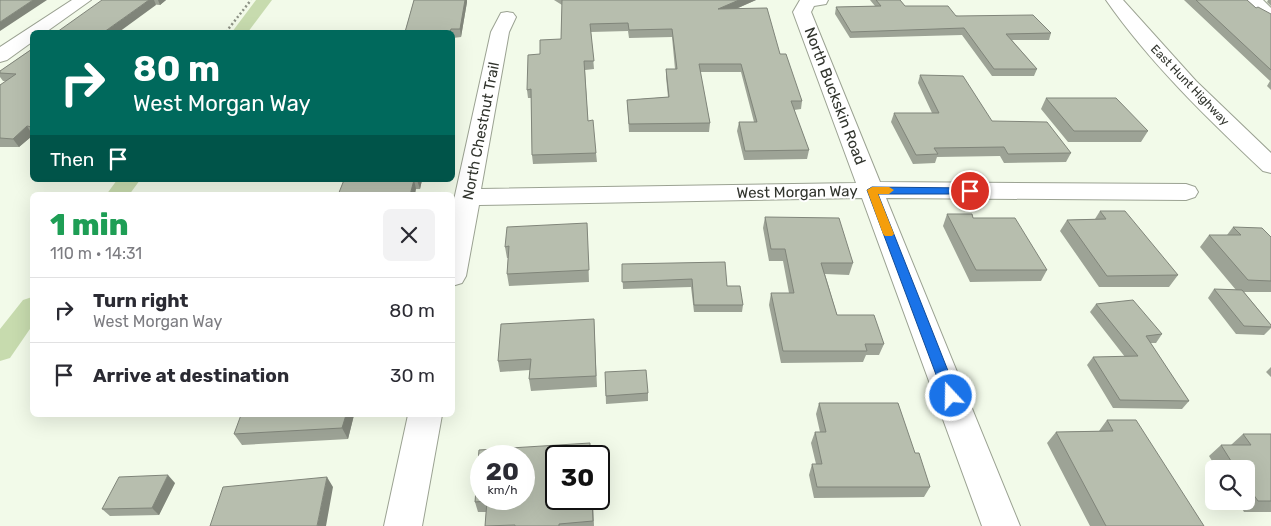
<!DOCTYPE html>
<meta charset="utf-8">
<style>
:root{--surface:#fff;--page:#f2f2f3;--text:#2b2b33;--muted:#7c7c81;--line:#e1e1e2}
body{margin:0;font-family:Rubik,sans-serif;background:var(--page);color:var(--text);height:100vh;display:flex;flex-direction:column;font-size:19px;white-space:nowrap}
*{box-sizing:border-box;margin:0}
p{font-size:16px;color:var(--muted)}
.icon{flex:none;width:28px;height:28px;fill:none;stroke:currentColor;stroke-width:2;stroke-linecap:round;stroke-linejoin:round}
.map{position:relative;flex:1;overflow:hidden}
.details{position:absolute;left:30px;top:192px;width:425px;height:225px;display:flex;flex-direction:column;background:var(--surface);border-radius:8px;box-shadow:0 5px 20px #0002}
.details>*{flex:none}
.guide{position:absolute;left:30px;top:30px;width:425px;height:152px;border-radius:8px;box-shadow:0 5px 20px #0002;background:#00695c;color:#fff;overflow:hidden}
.buttons{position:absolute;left:1205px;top:460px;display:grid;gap:10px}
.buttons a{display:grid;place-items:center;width:50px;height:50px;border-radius:8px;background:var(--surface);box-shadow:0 5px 20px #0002;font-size:25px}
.speed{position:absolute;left:470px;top:445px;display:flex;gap:10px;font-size:25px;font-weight:700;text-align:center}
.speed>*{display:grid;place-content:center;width:65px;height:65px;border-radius:50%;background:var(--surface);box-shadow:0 5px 20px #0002;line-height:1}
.speed small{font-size:12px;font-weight:400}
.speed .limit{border:2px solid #111;border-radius:8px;background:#fff;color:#111}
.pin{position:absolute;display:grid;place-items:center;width:42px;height:42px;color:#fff;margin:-21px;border:2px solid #fff;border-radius:50%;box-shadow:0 1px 5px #0007}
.me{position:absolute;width:55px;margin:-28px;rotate:339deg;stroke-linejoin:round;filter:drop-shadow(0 0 4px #0008)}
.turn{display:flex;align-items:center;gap:18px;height:105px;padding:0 20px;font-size:22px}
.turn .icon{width:65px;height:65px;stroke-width:2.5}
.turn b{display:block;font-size:35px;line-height:42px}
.then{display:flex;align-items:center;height:48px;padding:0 20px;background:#0003;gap:10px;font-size:19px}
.round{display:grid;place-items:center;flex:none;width:52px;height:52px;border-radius:8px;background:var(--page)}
.summary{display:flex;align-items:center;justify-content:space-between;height:85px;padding:0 20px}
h1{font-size:30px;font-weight:800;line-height:38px;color:#1e9e55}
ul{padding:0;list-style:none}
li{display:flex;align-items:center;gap:15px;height:65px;padding:0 20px;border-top:1px solid var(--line)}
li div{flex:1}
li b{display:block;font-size:19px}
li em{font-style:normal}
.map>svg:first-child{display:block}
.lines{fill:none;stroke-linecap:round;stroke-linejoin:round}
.canal{fill:#c7dbae;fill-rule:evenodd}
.minor-casing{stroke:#9ba292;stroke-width:2}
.major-casing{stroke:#9ba292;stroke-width:2}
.path{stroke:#8c9185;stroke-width:2.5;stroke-dasharray:2 2.5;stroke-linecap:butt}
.minor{fill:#fff;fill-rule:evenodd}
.major{fill:#fff;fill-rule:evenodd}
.wall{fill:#9da396}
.shaded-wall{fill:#80857a}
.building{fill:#b7beae;stroke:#80857a;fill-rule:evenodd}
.route{fill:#1a73e8;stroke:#114b97}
.slow{fill:#f59e0b}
.labels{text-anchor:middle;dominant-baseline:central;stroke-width:4;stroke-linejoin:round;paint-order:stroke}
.far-street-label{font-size:12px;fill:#31342d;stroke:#fff}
.street-label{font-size:15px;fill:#31342d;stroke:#fff}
</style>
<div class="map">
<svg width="1271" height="526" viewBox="0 0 1271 526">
<rect width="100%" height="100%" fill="#f2fae9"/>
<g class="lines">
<path class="canal" d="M256,0H272L248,32H232Z
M117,180H140L129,195H106Z
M32,297V326L10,358L0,361V329L23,300Z"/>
<defs>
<path id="minor" d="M72,0H91L46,32H32V42L7,60L0,62V47Z
M800,0H828L826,4L814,6L811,12L880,182L1186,184L1195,187L1198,192L1195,197L1186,200L886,198L1020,526H982L862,198L479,205L466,276L462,283L452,286V209L491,32L501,13L507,12L513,13L516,17L509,32L481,189L856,183L793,12Z
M1247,0H1263L1271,8V22C1261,20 1250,9 1247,0Z
M408,415H442L422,526H384Z"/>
<path id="major" d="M1106,0H1123L1196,81L1271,153V173L1263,171C1208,119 1149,62 1106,0Z"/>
</defs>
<use href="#minor" class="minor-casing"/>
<use href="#major" class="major-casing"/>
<path class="path" d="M226,32L251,0"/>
<use href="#minor" class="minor"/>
<use href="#major" class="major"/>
</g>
<path class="wall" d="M102,0H166L160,5Z
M414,0H467V2L461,37L453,38L452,39V32H405Z
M554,0H756L736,9L780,54L802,101L801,109L794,110L809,150L807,159L744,160L737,131L739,122H754L741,72H700L710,123L709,132H629L627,100L668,97L666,77V69H675L672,37L629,38L628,31L591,32L594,69L585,70L588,121L596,153L597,162L533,164L532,155L531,98H528L527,90L540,54L561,39L562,5Z
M870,0H900L905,6L1051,33L1049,40H1012L1037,69L1034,76H992L962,35L850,38L835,14L836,7L875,6Z
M1184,0H1247L1256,8L1271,14V90L1267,86L1270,81Z
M1268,0H1271V6L1267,2Z
M32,49V136L19,147H0V85L6,81H3L0,77V71Z
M920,75L992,121L1071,153L1066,162L1004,163L1000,156L937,157L935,163L913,164L891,122L894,113H932L918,83Z
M1046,98L1148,131L1141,142H1068L1041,109Z
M344,180H422L420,189H416Z
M1100,211L1178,275L1169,287H1099L1060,231L1067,220L1095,219Z
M947,214L973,218L1047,270L1041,281L970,282L943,226Z
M765,217L853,263L849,275L825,274L837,315L884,344L879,355H866L863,362L781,363L769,305L771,293H789L783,261H769L763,228Z
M587,223L589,282L509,286L507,274L508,258H507L505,247Z
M1233,227L1271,237V292H1244L1271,325V328L1264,335L1236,334L1208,298L1214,289L1236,290L1200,247L1209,235H1227Z
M622,264L727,286L743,305L742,312H694L691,287L623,289Z
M1096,304L1162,334L1156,343H1150L1189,401L1182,409L1113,408L1087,365L1093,357H1125L1090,312Z
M594,319L597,387L531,391L529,379L530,370L500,372L498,361Z
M1271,367V377L1266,372Z
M605,372L648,393V401L606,404Z
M819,403L915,453L930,487L924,497L814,498L809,475L812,464H816L811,443L815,432H820L816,414Z
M354,415L348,439L242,445L234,434Z
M1107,420L1204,526H1090L1047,443L1056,432L1099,431Z
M1243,434H1271V512H1244L1238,501H1246V469H1217L1209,456L1221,445H1231Z
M479,450L593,499L594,526H485L486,512H478L475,502Z
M175,483L159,515L110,516L102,509Z"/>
<path class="shaded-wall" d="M33,0H47L0,31V22Z
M149,0H154L156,5L119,32H104Z
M158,0H166L160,5Z
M465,0H467V2L461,37L460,29Z
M739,0H756L717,17L718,9Z
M27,126L32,134V136L19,147L13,139Z
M414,180L416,189L415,195H410Z
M417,180H422L420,189Z
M346,415H354L348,439L342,428Z
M168,475L175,483L159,515L152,508Z
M327,477L333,487L326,526H317Z"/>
<path class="building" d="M0,0H33L0,22Z
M102,0H149L104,32H57Z
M414,0H465L460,29H451L450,32H405Z
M562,0H739L718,9L767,8L780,54H786L802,101H791L809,150L745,151L739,122H757L741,64H699L710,123L629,124L627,100L669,97L666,69H677L672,29L629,30L628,23L590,24L594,61H584L588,121L593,120L596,153L532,155L531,89L527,90L528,55L540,54V40L561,39Z
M876,0H900L905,6H948L956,16L1033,15L1051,33L1006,34L1037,69H994L964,28L851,32L836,7L881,6Z
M1196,0H1247L1256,8L1258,7L1271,14V70Z
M32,49V127L27,126L13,139L0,138V85L16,74L0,73V71Z
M920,75L963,76L992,121L1047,122L1071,153L1008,154L1004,147L934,148L938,154L916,155L894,113H939Z
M1046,98H1116L1148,131H1074Z
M344,180H414L410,195H338Z
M1100,211H1125L1178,275L1107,276L1067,220L1106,219Z
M947,214H972L973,218H1015L1047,270H976Z
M765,217L839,218L853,263H821L837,315H874L884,344H865L867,351H783L771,293H794L785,249H771Z
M587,223L589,270L507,274L509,246L505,247L507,227Z
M1233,227L1262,228L1271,237V281L1248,280L1209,235H1241Z
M725,262L727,286H740L743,305H694L692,279L622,282V264Z
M1214,289L1242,290L1271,325V327L1244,326Z
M1133,300L1162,334L1146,336L1189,401L1120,400L1093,357L1138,356L1096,304Z
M594,319L596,376L529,379L531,359L498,361L501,324Z
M646,370L648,393L606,396L605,372Z
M819,403H898L915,453H919L930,487H817L812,464H822L815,432H826Z
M241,415H346L342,428L234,434Z
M1107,420H1136L1204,526H1106L1056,432L1113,431Z
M1243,434H1271V501H1258L1246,484V469H1236L1221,445H1251Z
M590,443V456H556V499H592L593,521L559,524V526H515V525L485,526L487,501L475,502L479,450ZM481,456H524V499H481Z
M168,475L152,508L102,509L119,477Z
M327,477L317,526H210L223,487Z"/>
<path class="route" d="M872,187L970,188L975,191L970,194H878L958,396L956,399L951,401L946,399L944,396L867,190Z"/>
<path class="slow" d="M872,187H889L894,190L889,194H878L894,234L892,236H885L883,234L867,190Z"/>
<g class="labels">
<g class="far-street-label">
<text transform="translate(1190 85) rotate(46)">East Hunt Highway</text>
</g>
<g class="street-label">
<text transform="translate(835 96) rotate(69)">North Buckskin Road</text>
<text transform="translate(481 131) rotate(-79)">North Chestnut Trail</text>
<text transform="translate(797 192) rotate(-1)">West Morgan Way</text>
</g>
</g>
</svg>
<div class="buttons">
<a><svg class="icon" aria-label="search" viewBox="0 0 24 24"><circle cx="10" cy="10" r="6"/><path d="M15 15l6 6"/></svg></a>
</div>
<div class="speed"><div>20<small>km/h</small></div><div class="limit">30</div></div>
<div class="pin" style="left:970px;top:191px;background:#d93025"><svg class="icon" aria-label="arrive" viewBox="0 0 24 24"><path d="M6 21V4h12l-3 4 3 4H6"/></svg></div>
<svg class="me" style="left:951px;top:396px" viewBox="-20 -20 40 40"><circle r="17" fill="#1a73e8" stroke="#fff" stroke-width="3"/><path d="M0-11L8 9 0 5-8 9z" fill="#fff"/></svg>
<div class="guide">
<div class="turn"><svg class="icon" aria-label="right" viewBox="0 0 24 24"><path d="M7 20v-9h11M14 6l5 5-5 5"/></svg><div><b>80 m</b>West Morgan Way</div></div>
<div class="then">Then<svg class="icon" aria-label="arrive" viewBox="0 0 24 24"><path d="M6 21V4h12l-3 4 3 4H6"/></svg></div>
</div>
<section class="details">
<div class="summary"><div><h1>1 min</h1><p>110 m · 14:31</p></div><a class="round"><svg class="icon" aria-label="close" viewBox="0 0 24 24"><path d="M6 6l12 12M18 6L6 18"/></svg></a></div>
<ul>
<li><svg class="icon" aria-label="right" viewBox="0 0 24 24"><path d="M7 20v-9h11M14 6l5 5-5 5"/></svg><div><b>Turn right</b><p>West Morgan Way</p></div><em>80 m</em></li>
<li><svg class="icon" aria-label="arrive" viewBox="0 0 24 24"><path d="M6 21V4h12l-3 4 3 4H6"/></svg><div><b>Arrive at destination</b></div><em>30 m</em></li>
</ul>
</section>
</div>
